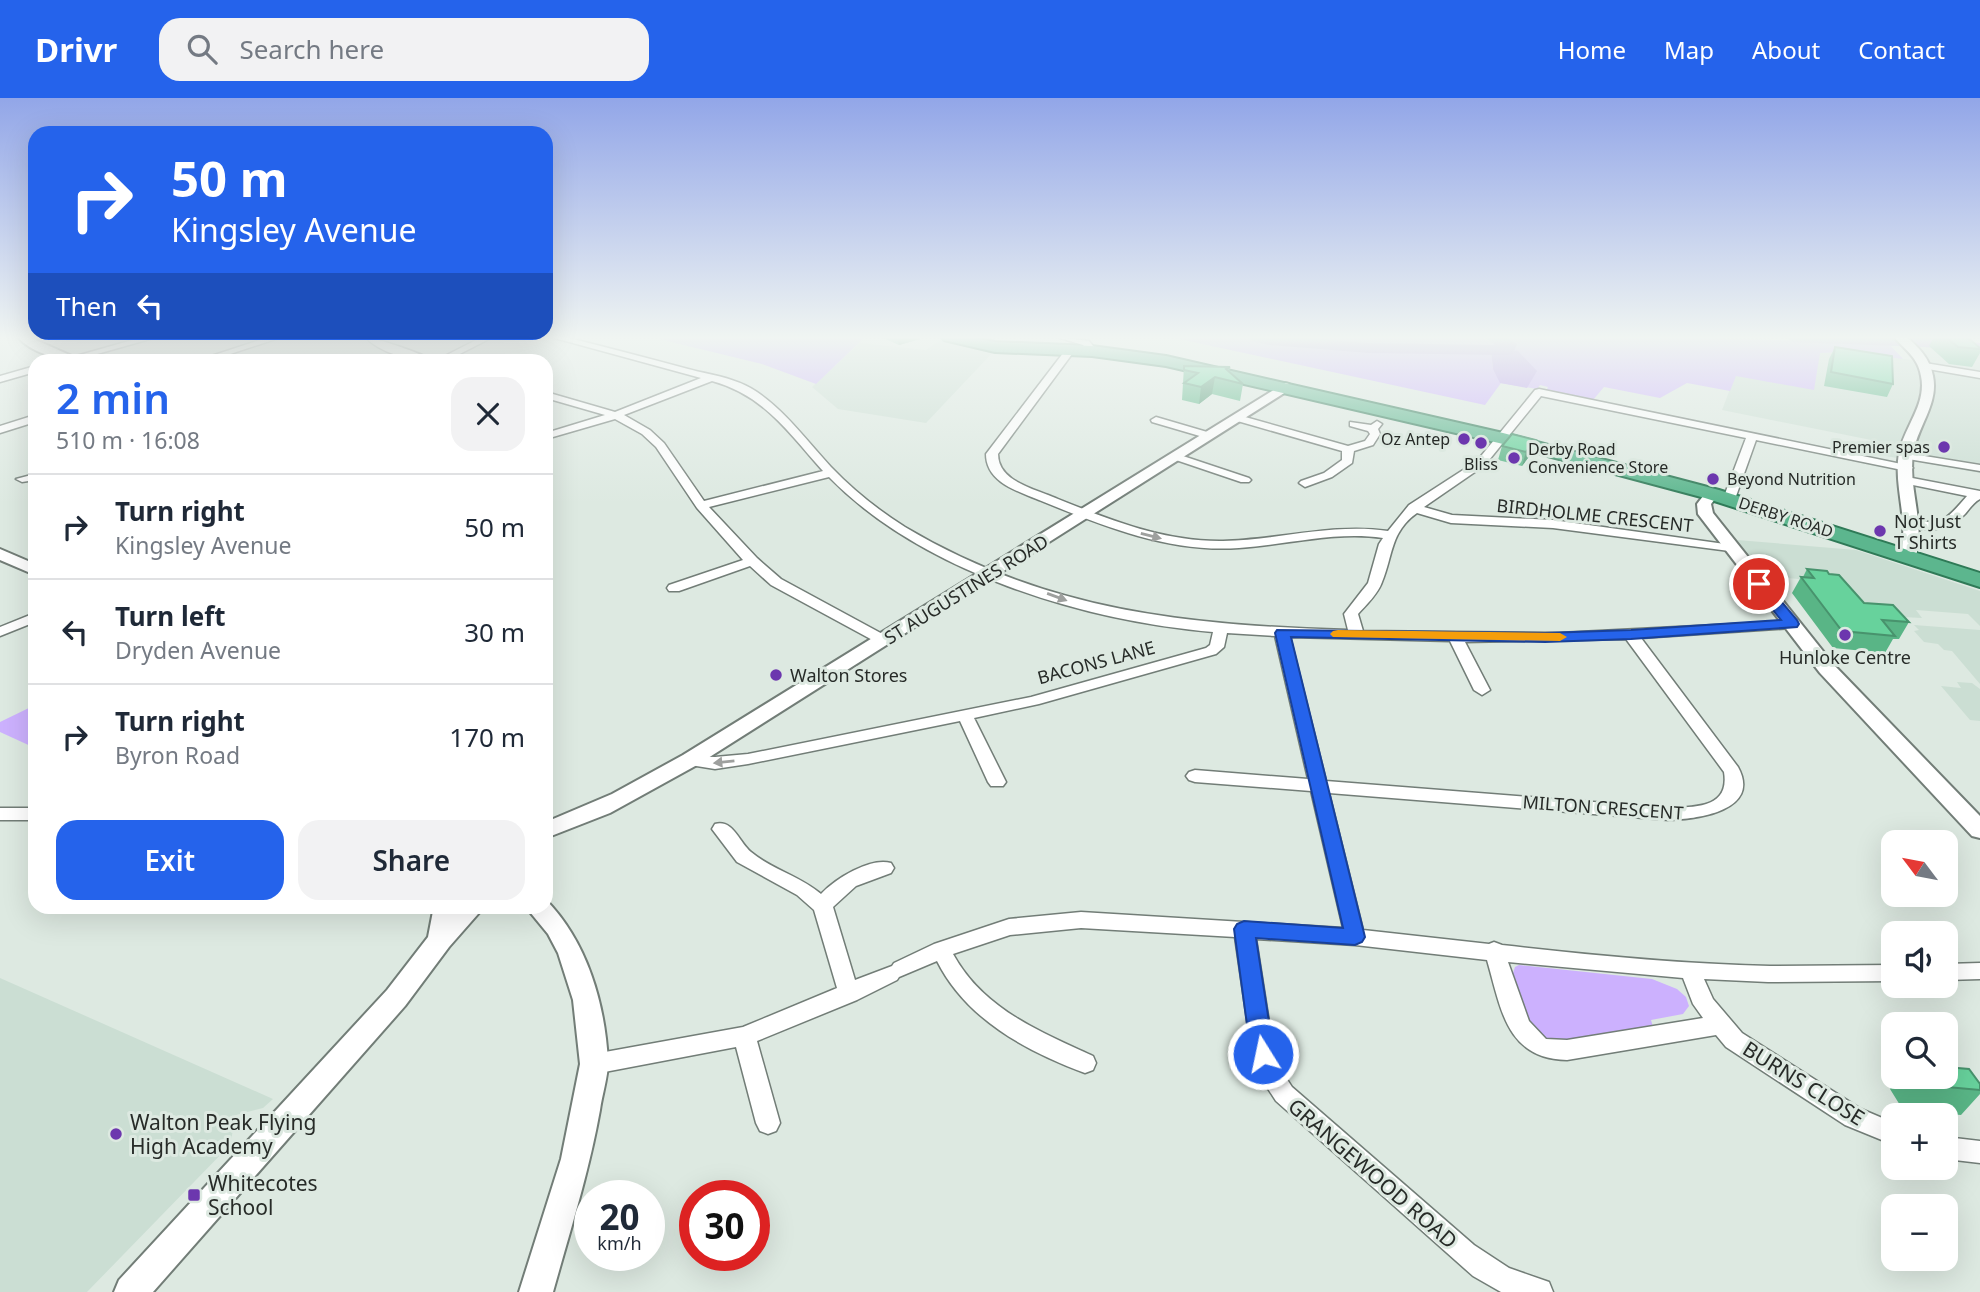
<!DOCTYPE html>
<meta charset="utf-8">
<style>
:root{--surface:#fff;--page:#f2f2f3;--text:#1f2937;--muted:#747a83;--line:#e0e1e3;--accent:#2563eb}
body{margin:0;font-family:"Noto Sans",sans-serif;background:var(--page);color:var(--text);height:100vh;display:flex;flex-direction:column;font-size:26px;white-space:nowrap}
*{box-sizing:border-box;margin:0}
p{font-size:23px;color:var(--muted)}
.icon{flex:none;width:38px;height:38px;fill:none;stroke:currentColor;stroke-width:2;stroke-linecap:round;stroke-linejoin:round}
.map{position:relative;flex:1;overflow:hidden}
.sheet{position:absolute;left:28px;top:256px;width:525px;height:560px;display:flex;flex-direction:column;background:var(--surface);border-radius:21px;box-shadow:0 7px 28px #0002}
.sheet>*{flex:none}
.hud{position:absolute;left:28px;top:28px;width:525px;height:214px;border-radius:21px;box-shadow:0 7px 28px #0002;background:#2563eb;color:#fff;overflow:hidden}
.needle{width:46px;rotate:302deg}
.tools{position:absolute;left:1881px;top:732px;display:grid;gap:14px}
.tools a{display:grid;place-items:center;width:77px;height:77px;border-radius:14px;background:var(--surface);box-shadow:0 7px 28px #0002;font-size:35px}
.speed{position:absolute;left:574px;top:1082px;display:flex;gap:14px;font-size:35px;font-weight:700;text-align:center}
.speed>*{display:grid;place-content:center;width:91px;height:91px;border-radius:50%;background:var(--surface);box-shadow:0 7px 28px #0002;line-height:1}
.speed small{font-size:18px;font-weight:400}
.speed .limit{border:10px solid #d22;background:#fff;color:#111}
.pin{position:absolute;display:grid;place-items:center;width:60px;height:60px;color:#fff;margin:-30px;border:4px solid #fff;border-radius:50%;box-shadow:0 2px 7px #0007}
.me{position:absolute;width:77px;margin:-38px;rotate:350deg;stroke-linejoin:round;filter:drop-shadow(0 0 5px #0008)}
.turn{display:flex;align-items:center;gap:24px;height:147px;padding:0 28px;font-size:32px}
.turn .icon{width:91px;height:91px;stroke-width:2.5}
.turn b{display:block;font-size:49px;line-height:60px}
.then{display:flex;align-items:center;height:66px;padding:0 28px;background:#0003;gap:14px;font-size:26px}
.round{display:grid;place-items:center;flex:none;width:74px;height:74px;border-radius:21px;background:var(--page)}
.overview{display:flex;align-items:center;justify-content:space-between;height:119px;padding:0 28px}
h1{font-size:42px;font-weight:600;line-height:52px;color:var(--accent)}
.button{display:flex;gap:14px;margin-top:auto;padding:14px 28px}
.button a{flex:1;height:80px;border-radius:21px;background:var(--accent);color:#fff;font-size:28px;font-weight:600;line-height:80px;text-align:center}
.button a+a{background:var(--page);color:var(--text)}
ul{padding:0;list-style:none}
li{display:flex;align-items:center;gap:21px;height:105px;padding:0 28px;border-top:2px solid var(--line)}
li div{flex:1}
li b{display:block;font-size:26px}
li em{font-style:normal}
header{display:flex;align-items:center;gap:42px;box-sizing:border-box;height:98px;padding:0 35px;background:var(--accent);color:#fff}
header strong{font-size:33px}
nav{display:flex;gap:38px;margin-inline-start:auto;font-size:24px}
.search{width:490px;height:63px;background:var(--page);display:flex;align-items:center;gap:18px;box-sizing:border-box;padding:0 24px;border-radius:21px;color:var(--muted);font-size:26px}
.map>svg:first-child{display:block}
.built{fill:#cbded3}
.green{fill:#ccb1fe}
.forest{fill:#b697ee}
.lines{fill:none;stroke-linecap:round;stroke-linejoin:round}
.river{fill:#b192e9;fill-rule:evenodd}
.minor-casing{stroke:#727d77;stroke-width:3}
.tertiary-casing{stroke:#727d77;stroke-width:4}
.trunk-casing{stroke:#2f7a57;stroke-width:4}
.minor{fill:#fff;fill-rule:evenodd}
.tertiary{fill:#fff;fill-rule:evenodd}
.trunk{fill:#5cb68e;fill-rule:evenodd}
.wall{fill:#59b586}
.shaded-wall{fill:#48936d}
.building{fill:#67d29c;stroke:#48936d;stroke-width:2}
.oneway{fill:#9ea09e}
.route{fill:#2563eb;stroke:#184099;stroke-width:2}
.slow{fill:#f59e0b}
.poi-dot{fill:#6c37ae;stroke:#dde9e1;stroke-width:2.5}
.labels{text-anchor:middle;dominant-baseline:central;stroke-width:6;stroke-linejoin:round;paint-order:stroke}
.far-poi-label{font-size:16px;fill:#272b28;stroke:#dde9e1;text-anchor:end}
.far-street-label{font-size:16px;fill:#272b28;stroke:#dde9e1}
.street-label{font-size:18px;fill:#272b28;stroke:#dde9e1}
.poi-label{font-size:18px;fill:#272b28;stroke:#dde9e1;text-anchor:start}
.near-street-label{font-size:21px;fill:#272b28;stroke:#dde9e1}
.near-poi-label{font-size:21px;fill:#272b28;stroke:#dde9e1;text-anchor:start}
</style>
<header>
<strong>Drivr</strong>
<div class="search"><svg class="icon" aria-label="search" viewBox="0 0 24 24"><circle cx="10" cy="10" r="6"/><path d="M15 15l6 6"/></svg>Search here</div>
<nav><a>Home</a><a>Map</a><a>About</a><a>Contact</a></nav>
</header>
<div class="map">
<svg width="1980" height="1194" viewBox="0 0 1980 1194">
<rect width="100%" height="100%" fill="#dde9e1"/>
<path class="built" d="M942,241L995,252L926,325L838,311L812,289L860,245L926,252Z
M1914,245L1980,250V375L1886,358L1891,346L1722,312L1735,278L1819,255L1845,254L1930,264Z
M1737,442L1856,452L1980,493V528L1968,516L1916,512L1922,520L1883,518L1868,509L1845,485L1762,478Z
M1914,527L1980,532V586L1952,553L1944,552L1938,546L1924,544L1914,533L1919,532Z
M1957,584L1972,585L1980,591V623L1970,622L1941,588L1961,590Z
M0,880L273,1001L263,1010L236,1017L230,1047L87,1194H0Z"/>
<path class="green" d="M665,239H865L816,286L762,266L659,241Z
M1170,239H1249L1274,245L1365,251L1491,253L1493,271L1509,257L1511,247L1496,239H1670L1888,245L1903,261L1845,254L1820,255L1814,292L1736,278L1730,293L1687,285L1660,300L1604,289L1593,302L1546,293L1548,289L1540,287L1537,291L1501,285L1485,307Z
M1269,239H1481L1496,246V249L1370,247Z
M35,607V650L0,634V624Z
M1519,867L1652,881L1677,891L1686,899L1689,908L1683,916L1651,922L1653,929L1559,944L1546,940L1529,927L1512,878L1515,869Z"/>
<path class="forest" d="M1517,252L1537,273L1527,290L1500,285L1493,271L1491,253L1509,255Z"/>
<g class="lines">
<path class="river" d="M1250,239H1294L1369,245L1495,247L1484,239H1506L1517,246L1513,256L1507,257L1369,255L1270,247L1252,243Z
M1785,239H1922L1980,245V255L1924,249L1793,244Z"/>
<defs>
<path id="minor" d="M143,239H157L76,262H62Z
M269,239H282L212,262H199Z
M365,239C374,239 423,256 432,262C411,264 379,254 365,239Z
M482,239H493L448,262H437Z
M551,239H565C606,249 647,260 688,271C711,277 737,280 757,294C786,314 807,343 831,369C853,392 878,412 905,429C1048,514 1188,527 1348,532L1344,516L1368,485L1379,446L1383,440C1334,433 1287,447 1239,450C1169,455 1103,428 1039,402C1017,393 986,384 986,356L1067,250L1075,252L998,356C998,381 1028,389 1048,397C1103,419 1161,444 1223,443C1278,442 1332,425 1388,433L1409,407L1477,363L1535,292L1539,291L1911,368L1913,370L1907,373L1756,342L1735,401L1729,405L1723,401L1746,340L1541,298L1485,367L1424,409L1452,417L1553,422L1732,447L1737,448V454L1553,430L1451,425L1417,415C1390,434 1393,458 1382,484C1378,496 1366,507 1358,516L1363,533L1559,535L1797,523L1799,526L1792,530L1641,540L1738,669C1762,713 1697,721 1669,722L1329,695L1363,832L1489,846L1494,844L1502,847C1590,857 1680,866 1770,868C1811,868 1852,867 1894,867V883L1768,884L1704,881L1713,901L1742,935L1861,1011L1894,1025V1047L1845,1027L1726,949L1716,937L1567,962C1506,961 1501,910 1487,862L1355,847L1256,841L1274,956L1277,966L1292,989L1474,1147L1509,1170L1549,1184L1553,1194H1501L1473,1178L1276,1003L1259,977L1252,956L1235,839L1081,830L1010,837L953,856C983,911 1039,933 1093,958L1096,965L1093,972L1085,975C1026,953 966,921 937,863L899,879L897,882L857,902L757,943L780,1025L776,1033L768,1036L760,1033L756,1025L736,949L594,976L586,973L583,966L586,959L594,956L743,929L837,890L814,812L797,797L737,764L712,731L715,726C733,721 739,744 751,754C771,771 800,778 821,796C835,781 870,759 891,765L894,770L891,775L856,788L833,809L855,882L892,868L894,865L934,846L1009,821L1081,814L1343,830L1311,693L1195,684L1189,682L1186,678L1189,674L1195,672L1308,681L1275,538L1227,535L1224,549L1216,556L1039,606L974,620L1006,684L1003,688H991L988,684L960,623L748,666L715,671L684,666L682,662L684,658L715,659L748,656L1031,599L1206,550L1210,547L1213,534C1083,523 922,474 829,379L709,409L757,460L781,481L888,539L890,542L888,545H878L771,487L750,468L679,493H669L667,490L669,487L743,462L697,410L656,349L642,336L615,321L546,341V335L605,317L546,300V294L615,314L701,280ZM712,283C764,297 789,335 823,373L704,403L664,345L650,332L624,317ZM1290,539L1450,543L1474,592L1482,597L1490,592L1465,544L1626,541L1724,674C1730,710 1696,709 1669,710L1326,683ZM1508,864L1683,880L1693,906L1703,920L1567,942L1546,941L1529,923Z
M1057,239L1089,243L1097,253L1089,255L1083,247Z
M1925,265L1980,274V280L1922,270L1920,268Z
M35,268V274L0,284V278Z
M35,317V324L0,335V328Z
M1238,317L1348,348L1365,343L1370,336L1368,333L1350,328V324L1371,327L1377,323L1382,326L1378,331L1380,336L1373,347L1354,353L1352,365L1332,379L1305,389L1299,385L1301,383L1324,375L1342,362V353L1234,322V318Z
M1156,319L1214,336L1215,338L1210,341L1152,324L1151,322Z
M1906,355L1980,367V373L1902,360L1900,358Z
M1177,356L1249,380L1251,382L1249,384H1241L1173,361L1171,359Z
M35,376V382L22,384L16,381Z
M1907,379L1980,393V401C1974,404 1970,410 1965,416C1949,433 1929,434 1908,429L1906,426C1916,419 1929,427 1940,423C1951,418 1959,407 1967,398L1903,385V381Z
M35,515V524L0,538V529Z
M0,710H35V722H0Z
M1980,865V881L1946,882V866Z
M1946,1039L1980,1043V1065L1946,1061Z"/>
<path id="tertiary" d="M18,239H29L81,262C62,264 30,254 18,239Z
M1894,239H1906C1919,249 1930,261 1933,278C1939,306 1917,329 1913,356C1908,391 1925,423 1916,458L1908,463L1900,458C1910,423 1893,390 1899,355C1904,329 1927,306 1921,278C1918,259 1905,252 1894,239Z
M1285,285L1289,286V292L697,667L610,715L546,740V724L612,696L683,657Z
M1712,392L1719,396L1711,406L1713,415L1834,567L1980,718V740L1972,738L1820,575L1698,416L1697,406L1707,393Z
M0,451L35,466V477L0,462Z
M546,802C587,844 605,905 608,964C608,979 602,997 600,1012C589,1074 570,1133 553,1194H519L561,1061L580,966L573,902L558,855L548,836L525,808H546Z
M434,808H485L449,849L405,908L153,1194H114L119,1182L387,892L428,839Z"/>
<path id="trunk" d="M942,239H969L995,244L1092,248L1166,258L1503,335L1719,392L1980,475V489L1705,400L1499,345L1166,268L1092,258L995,254L944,242Z"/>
</defs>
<use href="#minor" class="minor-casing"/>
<use href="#tertiary" class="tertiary-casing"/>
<use href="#trunk" class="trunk-casing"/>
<use href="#minor" class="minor"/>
<use href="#tertiary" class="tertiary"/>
<use href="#trunk" class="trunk"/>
</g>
<path class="wall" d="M881,239H920V241L899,247Z
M1934,239H1967L1980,250V255L1972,269L1949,266L1929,248Z
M1835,249L1893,286L1887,299L1824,288L1829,261Z
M1184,268L1230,269L1229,274L1243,286L1240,303L1212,296L1199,306L1182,302Z
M1536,342L1531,356L1522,368L1498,362L1502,348Z
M1807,471L1829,476L1864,505L1909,524L1899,541H1893L1885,555L1833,550L1792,495L1801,479H1803Z
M1900,978H1946L1980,986V996L1961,1017L1903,1012L1890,991Z"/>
<path class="shaded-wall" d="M898,239H920V241L899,247Z
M1215,279L1212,296L1199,306L1201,289Z
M1536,342L1531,356L1522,368L1526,354Z"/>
<path class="building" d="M1946,239H1967L1980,250V251L1958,249Z
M1835,249L1892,258L1893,286L1831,274Z
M1184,268L1230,269L1226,271L1243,286L1215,279L1201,289L1184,285L1198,275L1184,272Z
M1512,336L1536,342L1526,354L1502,348Z
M1807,471L1827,473L1829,476L1839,477L1864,505L1893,507L1909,524L1882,522L1895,538L1842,533L1801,479L1814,480Z
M1946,969L1969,971L1980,986V992L1925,987L1919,978H1946Z"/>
<defs><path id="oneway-solid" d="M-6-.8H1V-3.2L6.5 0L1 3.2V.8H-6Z" transform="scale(1.75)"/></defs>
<g class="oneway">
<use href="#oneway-solid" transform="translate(1151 438) rotate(14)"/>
<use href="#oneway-solid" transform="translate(1057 499) rotate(20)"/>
<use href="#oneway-solid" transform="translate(724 664) rotate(174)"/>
</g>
<linearGradient id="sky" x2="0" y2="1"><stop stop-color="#92a6e8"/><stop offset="0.59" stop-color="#f0f5f2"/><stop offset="1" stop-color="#f0f5f2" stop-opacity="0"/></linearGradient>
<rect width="1980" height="406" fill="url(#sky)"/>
<path class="route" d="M1759,481L1764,483L1797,522L1799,526L1797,529L1631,541L1545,544L1291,539L1365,839L1362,844L1355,847L1256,840L1274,956L1271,963L1263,966L1255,963L1251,956L1234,831L1237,826L1244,823L1343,830L1275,535L1277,532L1545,535L1631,532L1781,522L1752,486Z"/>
<path class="slow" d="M1338,532L1560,535L1567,539L1560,543L1333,539L1330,536L1333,533Z"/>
<g class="poi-dot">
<circle cx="1464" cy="341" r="7"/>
<circle cx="1481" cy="345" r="7"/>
<circle cx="1944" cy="349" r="7"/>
<circle cx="1514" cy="360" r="7"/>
<circle cx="1713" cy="381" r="7"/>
<circle cx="1880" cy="433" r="7"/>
<circle cx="1845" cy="537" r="7"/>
<circle cx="776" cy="577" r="7"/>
<circle cx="116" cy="1036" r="7"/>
<rect x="187" y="1090" width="14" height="14" rx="3.5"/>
</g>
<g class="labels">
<g class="far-poi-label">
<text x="1450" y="341">Oz Antep</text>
<text x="1930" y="349">Premier spas</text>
<text x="1528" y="351" text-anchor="start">Derby Road<tspan x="1528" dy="18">Convenience Store</tspan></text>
<text x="1481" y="366" text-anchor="middle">Bliss</text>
<text x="1727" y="381" text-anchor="start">Beyond Nutrition</text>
</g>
<g class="far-street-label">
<text transform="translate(1786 419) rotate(18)">DERBY ROAD</text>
</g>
<g class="street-label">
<text transform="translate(1595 417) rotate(6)">BIRDHOLME CRESCENT</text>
<text transform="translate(966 491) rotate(-32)">ST AUGUSTINES ROAD</text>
<text transform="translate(1096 564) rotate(-15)">BACONS LANE</text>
<text transform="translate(1603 709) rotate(4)">MILTON CRESCENT</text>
</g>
<g class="poi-label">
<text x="1894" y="423">Not Just<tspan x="1894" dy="21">T Shirts</tspan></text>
<text x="1845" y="559" text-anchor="middle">Hunloke Centre</text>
<text x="790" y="577">Walton Stores</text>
</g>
<g class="near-street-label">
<text transform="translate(1804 985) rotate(32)">BURNS CLOSE</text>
<text transform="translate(1373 1075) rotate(41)">GRANGEWOOD ROAD</text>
</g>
<g class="near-poi-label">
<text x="130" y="1024">Walton Peak Flying<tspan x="130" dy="24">High Academy</tspan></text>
<text x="208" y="1085">Whitecotes<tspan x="208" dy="24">School</tspan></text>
</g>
</g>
</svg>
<div class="tools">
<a><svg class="needle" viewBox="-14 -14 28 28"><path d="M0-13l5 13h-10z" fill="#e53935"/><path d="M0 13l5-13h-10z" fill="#747a83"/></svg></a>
<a><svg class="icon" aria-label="sound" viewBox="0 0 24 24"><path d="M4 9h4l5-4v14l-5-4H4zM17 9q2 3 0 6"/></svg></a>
<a><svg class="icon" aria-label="search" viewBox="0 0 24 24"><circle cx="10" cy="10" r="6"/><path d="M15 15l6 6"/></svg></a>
<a>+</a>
<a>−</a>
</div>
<div class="speed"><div>20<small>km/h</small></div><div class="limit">30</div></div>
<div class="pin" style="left:1759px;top:486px;background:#d93025"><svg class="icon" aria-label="arrive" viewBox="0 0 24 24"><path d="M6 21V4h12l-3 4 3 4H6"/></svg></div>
<svg class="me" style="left:1263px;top:956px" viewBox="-20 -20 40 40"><circle r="17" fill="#2563eb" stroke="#fff" stroke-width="3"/><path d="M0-11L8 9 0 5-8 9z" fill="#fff"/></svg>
<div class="hud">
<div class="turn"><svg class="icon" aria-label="right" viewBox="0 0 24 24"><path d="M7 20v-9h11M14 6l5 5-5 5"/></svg><div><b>50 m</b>Kingsley Avenue</div></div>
<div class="then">Then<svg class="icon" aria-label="left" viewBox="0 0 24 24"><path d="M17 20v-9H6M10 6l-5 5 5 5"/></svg></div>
</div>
<section class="sheet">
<div class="overview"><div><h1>2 min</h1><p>510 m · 16:08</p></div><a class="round"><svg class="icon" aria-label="close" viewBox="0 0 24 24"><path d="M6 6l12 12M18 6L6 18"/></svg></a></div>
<ul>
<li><svg class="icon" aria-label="right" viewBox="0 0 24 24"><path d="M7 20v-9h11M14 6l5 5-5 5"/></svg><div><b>Turn right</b><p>Kingsley Avenue</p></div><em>50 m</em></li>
<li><svg class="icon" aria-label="left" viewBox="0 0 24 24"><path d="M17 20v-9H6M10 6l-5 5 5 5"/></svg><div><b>Turn left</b><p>Dryden Avenue</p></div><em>30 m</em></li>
<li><svg class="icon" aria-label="right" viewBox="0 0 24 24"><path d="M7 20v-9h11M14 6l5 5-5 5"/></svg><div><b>Turn right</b><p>Byron Road</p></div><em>170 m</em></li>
</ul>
<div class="button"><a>Exit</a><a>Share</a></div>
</section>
</div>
